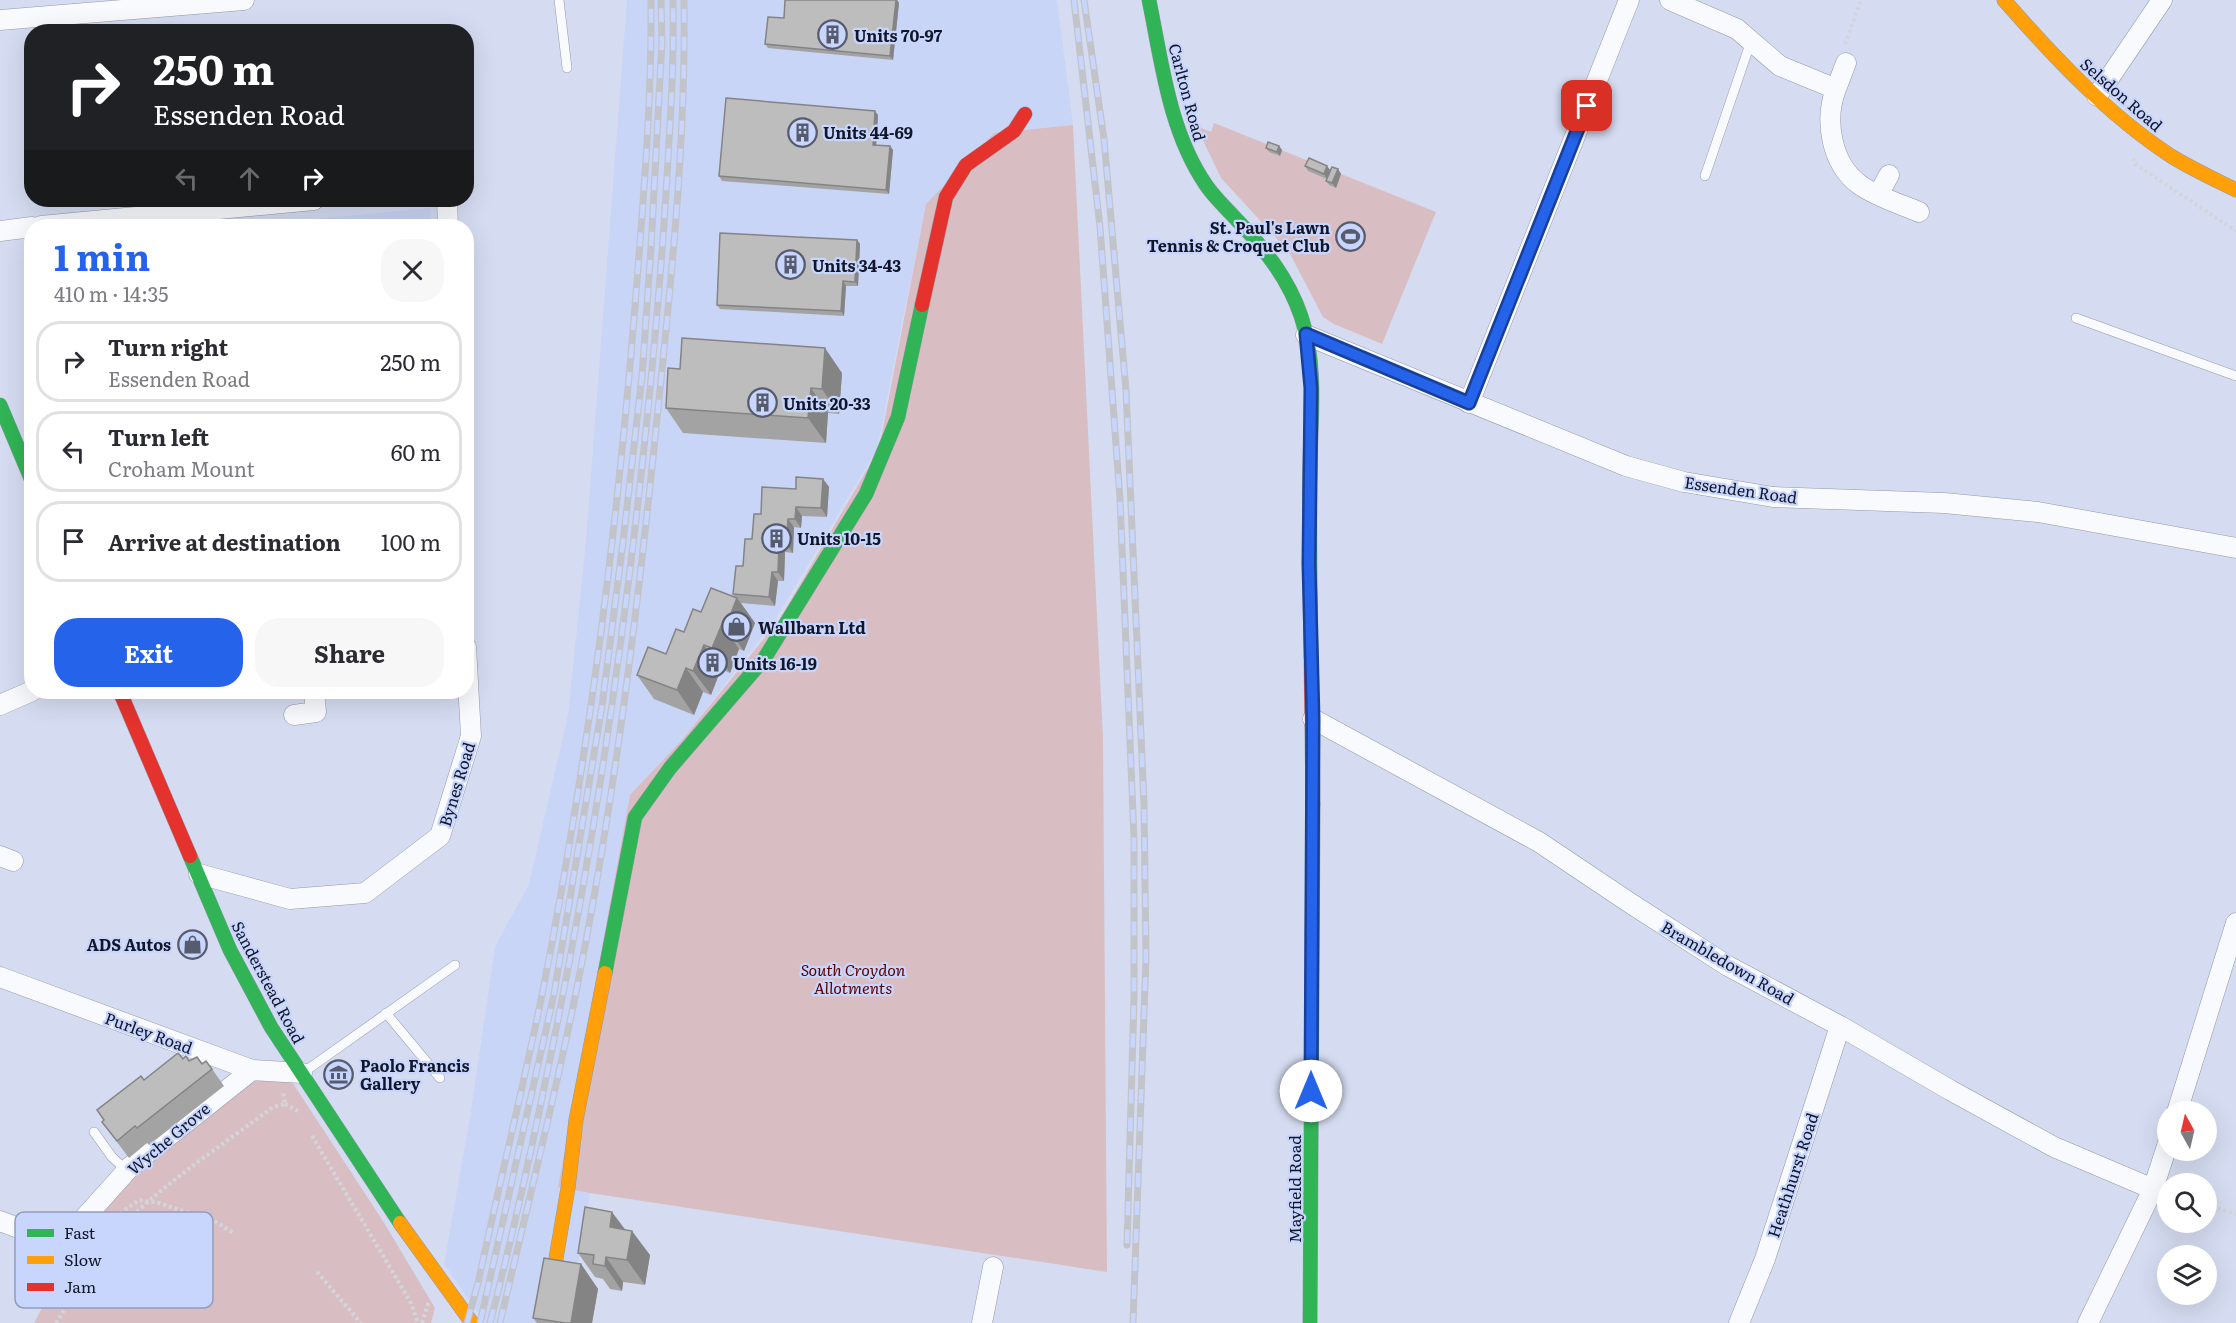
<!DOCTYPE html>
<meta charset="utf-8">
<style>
:root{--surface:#fff;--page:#f7f7f7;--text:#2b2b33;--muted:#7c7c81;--line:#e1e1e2;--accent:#2563eb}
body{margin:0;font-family:Literata,serif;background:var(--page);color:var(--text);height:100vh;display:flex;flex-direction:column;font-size:22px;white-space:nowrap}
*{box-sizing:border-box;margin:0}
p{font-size:20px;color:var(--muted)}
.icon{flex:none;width:33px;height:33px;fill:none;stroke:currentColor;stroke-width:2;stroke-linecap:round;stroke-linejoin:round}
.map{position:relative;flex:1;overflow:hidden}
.sheet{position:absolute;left:24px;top:219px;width:450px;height:480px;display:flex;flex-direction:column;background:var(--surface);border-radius:24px;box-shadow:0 6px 24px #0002}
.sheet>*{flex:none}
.top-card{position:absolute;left:24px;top:24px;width:450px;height:183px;border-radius:24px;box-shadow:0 6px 24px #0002;background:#202124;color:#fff;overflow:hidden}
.needle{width:39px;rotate:352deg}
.tools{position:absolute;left:2157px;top:1101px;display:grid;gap:12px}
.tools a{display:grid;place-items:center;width:60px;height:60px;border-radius:50%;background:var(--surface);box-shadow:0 6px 24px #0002;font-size:30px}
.pin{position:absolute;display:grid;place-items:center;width:51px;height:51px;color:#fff;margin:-26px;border-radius:12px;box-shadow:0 3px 9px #0006}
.me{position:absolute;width:66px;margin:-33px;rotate:0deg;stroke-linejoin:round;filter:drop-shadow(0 0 4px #0008)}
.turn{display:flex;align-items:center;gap:21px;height:126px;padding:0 30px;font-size:27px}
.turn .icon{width:78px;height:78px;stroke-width:2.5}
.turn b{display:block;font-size:42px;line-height:51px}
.lanes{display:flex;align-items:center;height:57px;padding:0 30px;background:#0003;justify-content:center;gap:30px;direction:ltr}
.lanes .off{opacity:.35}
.round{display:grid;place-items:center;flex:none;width:63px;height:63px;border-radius:24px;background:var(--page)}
.headline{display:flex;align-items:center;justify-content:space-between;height:102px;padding:0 30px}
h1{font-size:36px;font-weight:700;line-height:45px;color:var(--accent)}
.button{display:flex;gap:12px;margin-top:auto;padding:12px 30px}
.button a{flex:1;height:69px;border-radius:24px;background:var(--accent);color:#fff;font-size:24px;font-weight:700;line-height:69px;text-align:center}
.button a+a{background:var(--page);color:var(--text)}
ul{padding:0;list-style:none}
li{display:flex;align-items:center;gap:18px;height:81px;margin:0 12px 9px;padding:0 18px;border:3px solid var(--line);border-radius:24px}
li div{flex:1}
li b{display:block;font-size:22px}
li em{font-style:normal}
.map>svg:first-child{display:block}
.built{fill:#c9d5f7}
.green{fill:#d8bec2}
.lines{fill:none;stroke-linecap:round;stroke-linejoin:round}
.lane-casing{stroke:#9298aa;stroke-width:10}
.street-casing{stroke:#9298aa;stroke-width:21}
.fast-casing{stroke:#9298aa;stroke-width:15}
.slow-casing{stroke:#9298aa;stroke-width:15}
.jam-casing{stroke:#9298aa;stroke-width:15}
.path{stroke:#d3d5dc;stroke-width:4;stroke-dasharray:3 3;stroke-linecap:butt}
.lane{stroke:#f9fafd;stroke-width:9}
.street{stroke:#f9fafd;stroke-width:20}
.fast{stroke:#30b455;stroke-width:14}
.slow{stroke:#ff9f0a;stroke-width:14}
.jam{stroke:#e5322d;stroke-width:14}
.rail-casing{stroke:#c2c4ca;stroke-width:7}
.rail{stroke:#c8d6fe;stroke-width:4.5;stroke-dasharray:14;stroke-linecap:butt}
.wall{fill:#a3a3a3}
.shaded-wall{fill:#858484}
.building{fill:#bebdbd;stroke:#858484;stroke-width:1.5}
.route-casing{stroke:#184099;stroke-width:15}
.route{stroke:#2563eb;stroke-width:10}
.labels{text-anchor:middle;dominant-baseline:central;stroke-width:4.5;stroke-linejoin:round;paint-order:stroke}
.poi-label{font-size:16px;font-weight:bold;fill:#111628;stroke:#c8d6fe;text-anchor:start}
.street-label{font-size:16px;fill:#111628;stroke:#c8d6fe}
.park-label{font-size:16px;font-style:italic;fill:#5e0000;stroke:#c8d6fe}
.key{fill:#c8d6fe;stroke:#919cbe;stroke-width:1.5}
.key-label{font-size:16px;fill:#111628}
</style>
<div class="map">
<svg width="2236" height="1323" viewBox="0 0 2236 1323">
<rect width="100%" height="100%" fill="#d5dcf1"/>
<path class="built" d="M627,0H1057L1073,125L994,133L926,204L877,449L775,620L681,741L558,1187L590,1193L576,1278L554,1323H485L444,1264L470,1117L495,947L529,884L568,715L586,541Z
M430,208L431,226H240Z"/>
<path class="green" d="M1214,123L1436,212L1382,344L1334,324L1323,317L1289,252L1221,178L1196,126L1211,132Z
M1073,125L1103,738L1107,1272L590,1193L558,1187L630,795L681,741L779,620L879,449L926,204L994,133Z
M254,1078L292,1082L383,1221L435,1308L431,1323H34L73,1249L136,1173Z"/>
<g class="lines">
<defs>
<path id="lane" d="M559,0L567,68
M1705,176L1751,41
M2076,318L2236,376
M386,1013L440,1078
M304,1072L455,965
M94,1132L112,1157L127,1171"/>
<path id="street" d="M1670,0L1737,29L1780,66L1836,89C1824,120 1831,164 1860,185C1877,197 1900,204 1919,212
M0,20L244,0
M1836,89L1846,63
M2097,96L2162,0
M1878,195L1889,175
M447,200L448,226
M41,226L314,200
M0,231L32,227
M1306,335L1626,466L1684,482L1773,497L1944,503L2038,512L2236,548
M1469,403L1629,0
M0,705L32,691
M294,715L316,712L314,692
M1313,719L1539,842L1630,903L1728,966L1840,1026L1950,1090L2054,1147L2153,1189
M0,856L13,861
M199,874L290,899L365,893L440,836L471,736L466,647
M0,977L252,1070L302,1073
M2177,1112L2236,923
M0,1221L61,1244L131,1166L252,1070
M982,1323L993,1267
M1739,1323L1765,1259L1840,1026
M2088,1323L2153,1189L2168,1143"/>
<path id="fast" d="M1149,0C1162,63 1169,131 1206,185C1214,197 1226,208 1236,219C1264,248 1288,278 1301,316C1317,363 1311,417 1310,465C1309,529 1310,593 1311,656
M0,405L32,481
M190,856L230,950L271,1027L400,1223
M605,973L635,817L670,768L764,659L866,494L898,417L922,305
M1310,1323L1313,804"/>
<path id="slow" d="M2004,0C2054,57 2107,114 2171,156C2192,169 2214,179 2236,190
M400,1223L472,1323
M545,1323L568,1188L576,1120L605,973"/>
<path id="jam" d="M922,305L946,197L966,165L1014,131L1025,114
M1311,656L1313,804
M120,692L190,856"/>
</defs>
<use href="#lane" class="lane-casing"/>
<use href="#street" class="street-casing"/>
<use href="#fast" class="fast-casing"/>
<use href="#slow" class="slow-casing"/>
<use href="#jam" class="jam-casing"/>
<path class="path" d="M1845,44L1861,0
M2133,158L2135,164L2236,231
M285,1104L298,1111
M312,1136L411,1303L418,1323
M2206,1205L2236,1214
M79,1250L87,1253L119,1214L139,1200L159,1203L216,1222L235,1234
M317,1272L361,1323
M67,1304L65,1286L87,1253
M56,1323C78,1288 99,1248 129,1219C173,1177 225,1143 273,1107L285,1104L283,1091
M422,1323L429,1301"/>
<use href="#lane" class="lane"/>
<use href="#street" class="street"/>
<use href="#fast" class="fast"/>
<use href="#slow" class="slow"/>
<use href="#jam" class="jam"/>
<defs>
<path id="rail" d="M1074,0L1100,227L1120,499L1134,838V998L1127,1245
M1084,0L1104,139L1126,390L1144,804L1146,958L1133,1323
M467,1323L478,1283C499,1185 523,1088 543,990C587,764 617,535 635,306C643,204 652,102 651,0
M480,1323L554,994L602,706L623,542L642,376L651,248L662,41L661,0
M490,1323C513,1234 533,1144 551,1054C594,847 624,640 646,429C656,333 664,238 669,141C672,94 674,47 673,0
M500,1323C525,1216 552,1109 574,1002C614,807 638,608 658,409C672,274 686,136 684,0"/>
</defs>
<use href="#rail" class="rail-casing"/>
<use href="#rail" class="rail"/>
</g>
<path class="wall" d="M785,0H897L899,3L893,60L768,48L765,44L784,18Z
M878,115L876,145L890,146L893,150L889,194L722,181L719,176Z
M1279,146L1282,150L1280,156L1269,152L1266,148Z
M1305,166H1327L1330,170L1327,179L1308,171Z
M1338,169L1341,174L1336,188L1329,185L1326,181Z
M857,240L860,244L858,286H846L844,316L720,309L717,305Z
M842,373L839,414L828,413L826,443L683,433L666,408Z
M823,479L829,487L827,517L802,516L801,528L794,527L793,553L785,552L784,581H778L775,606L741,603L755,623L744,651L739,649L730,673L721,669L711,695L703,692L694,715L654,699L637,675L666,654L701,612L735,597L733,594L761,514L796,489Z
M183,1059L202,1064L212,1069L224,1086L149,1145L147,1143L129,1158L102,1122L104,1120L97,1110L144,1080Z
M625,1229L650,1255L645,1285L623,1282L622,1291L610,1289L603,1279L595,1277L578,1253Z
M581,1264L598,1289L592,1323H537L533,1318Z"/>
<path class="shaded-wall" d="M896,0H897L899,3L893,60L890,56Z
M875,111L878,115L876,149L873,145Z
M890,146L893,150L889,194L886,190Z
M1279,146L1282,150L1280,156L1277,152Z
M1327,166L1330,170L1327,179L1324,174Z
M1338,169L1341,174L1336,188L1332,183Z
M857,240L860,244L858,286L855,282Z
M843,281L846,286L844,316L841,311Z
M825,348L842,373L839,414L822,389Z
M811,388L828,413L826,443L808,418Z
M823,479L829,487L827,517L821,508Z
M796,507L802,516L801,528L795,519Z
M788,519L794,527L793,553L786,544Z
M779,544L785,552L784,581L778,572Z
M772,572L778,581L775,606L769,597Z
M737,598L755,623L744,651L726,626Z
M722,624L739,649L730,673L712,648Z
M704,645L721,669L711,695L693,671Z
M686,668L703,692L694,715L677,690Z
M612,1212L630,1236L610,1227Z
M632,1231L650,1255L645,1285L627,1260Z
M606,1257L623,1282L622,1291L605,1266Z
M581,1264L598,1289L592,1323H571Z"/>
<path class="building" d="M785,0H896L890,56L765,44L768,17L784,18Z
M726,98L875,111L873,145L890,146L886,190L719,176Z
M1268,142L1279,146L1277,152L1266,148Z
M1309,158L1327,166L1324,174L1305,166Z
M1332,167L1338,169L1332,183L1326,181Z
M720,233L857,240L855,282L843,281L841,311L717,305Z
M682,338L825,348L822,389L811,388L808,418L666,408L668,368L680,369Z
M796,477L823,479L821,508L796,507L795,519H788L786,544H779L778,572H772L769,597L733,594L736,566H743L745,539H752L754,514H761L762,487L796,489Z
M711,588L737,598L726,626L722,624L712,648L704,645L693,671L686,668L677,690L637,675L648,647L666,654L676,629L684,632L693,609L701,612Z
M178,1053L183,1059L186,1056L189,1061L197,1057L202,1064L206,1061L212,1069L137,1128L135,1126L117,1141L102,1122L104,1120L97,1110L141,1076L144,1080Z
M585,1207L612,1212L610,1227L632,1231L627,1260L606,1257L605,1266L593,1264L594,1255L578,1253Z
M544,1258L581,1264L571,1323H565L533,1318Z"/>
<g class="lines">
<defs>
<path id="route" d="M1311,1091L1313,719L1309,564L1311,388L1306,334L1469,403L1587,106"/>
</defs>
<use href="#route" class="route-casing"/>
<use href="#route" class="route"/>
</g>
<defs>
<symbol id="building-ring" viewBox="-11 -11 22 22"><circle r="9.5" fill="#c8d6fe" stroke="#565b6e" stroke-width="1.5"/><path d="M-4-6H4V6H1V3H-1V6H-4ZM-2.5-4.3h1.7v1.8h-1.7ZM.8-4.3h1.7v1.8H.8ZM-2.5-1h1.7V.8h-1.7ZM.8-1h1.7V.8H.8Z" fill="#565b6e"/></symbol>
<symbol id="stadium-ring" viewBox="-11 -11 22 22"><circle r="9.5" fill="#c8d6fe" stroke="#565b6e" stroke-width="1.5"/><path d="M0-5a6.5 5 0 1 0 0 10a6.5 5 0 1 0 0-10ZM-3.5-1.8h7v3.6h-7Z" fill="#565b6e"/></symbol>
<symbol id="shop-ring" viewBox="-11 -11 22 22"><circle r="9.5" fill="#c8d6fe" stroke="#565b6e" stroke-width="1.5"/><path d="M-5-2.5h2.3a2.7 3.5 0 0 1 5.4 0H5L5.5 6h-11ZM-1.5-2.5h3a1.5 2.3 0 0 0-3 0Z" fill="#565b6e"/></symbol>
<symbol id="museum-ring" viewBox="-11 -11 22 22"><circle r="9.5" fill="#c8d6fe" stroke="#565b6e" stroke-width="1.5"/><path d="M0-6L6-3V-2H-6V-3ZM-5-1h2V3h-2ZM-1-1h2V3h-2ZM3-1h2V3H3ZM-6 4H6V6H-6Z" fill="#565b6e"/></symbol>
</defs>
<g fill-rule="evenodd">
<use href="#building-ring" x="816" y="18" width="33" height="33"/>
<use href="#building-ring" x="786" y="116" width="33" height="33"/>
<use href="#stadium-ring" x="1334" y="220" width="33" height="33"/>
<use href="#building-ring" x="774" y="248" width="33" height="33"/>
<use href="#building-ring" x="746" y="386" width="33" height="33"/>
<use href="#building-ring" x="760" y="522" width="33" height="33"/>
<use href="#shop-ring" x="720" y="610" width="33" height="33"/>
<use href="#building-ring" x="696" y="646" width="33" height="33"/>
<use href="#shop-ring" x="176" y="928" width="33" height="33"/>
<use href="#museum-ring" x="322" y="1058" width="33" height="33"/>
</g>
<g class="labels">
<g class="poi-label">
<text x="854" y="35">Units 70-97</text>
<text x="823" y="132">Units 44-69</text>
<text x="1330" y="227" text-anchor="end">St. Paul's Lawn<tspan x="1330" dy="18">Tennis &amp; Croquet Club</tspan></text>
<text x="812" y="265">Units 34-43</text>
<text x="783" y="403">Units 20-33</text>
<text x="797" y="538">Units 10-15</text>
<text x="758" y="627">Wallbarn Ltd</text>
<text x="733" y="663">Units 16-19</text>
<text x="171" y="944" text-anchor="end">ADS Autos</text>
<text x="360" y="1065">Paolo Francis<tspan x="360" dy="18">Gallery</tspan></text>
</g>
<g class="street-label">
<text transform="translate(1188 92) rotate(75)">Carlton Road</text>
<text transform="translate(2122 94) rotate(41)">Selsdon Road</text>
<text transform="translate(1741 489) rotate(8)">Essenden Road</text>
<text transform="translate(456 784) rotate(-73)">Bynes Road</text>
<text transform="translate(1728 962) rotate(30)">Brambledown Road</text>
<text transform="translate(269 982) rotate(62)">Sanderstead Road</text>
<text transform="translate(149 1032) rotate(20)">Purley Road</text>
<text transform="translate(168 1138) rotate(-40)">Wyche Grove</text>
<text transform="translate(1792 1175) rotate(-72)">Heathhurst Road</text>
<text transform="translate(1294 1189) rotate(-90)">Mayfield Road</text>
</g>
<g class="park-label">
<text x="853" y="969">South Croydon<tspan x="853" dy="18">Allotments</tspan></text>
</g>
</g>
<rect x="15" y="1212" width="198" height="96" rx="9" class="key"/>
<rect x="27" y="1229" width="27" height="8" fill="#30b455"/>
<rect x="27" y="1256" width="27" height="8" fill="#ff9f0a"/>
<rect x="27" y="1283" width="27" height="8" fill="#e5322d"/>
<g class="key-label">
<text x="64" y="1239">Fast</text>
<text x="64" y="1266">Slow</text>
<text x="64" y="1293">Jam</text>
</g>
</svg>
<div class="tools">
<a><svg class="needle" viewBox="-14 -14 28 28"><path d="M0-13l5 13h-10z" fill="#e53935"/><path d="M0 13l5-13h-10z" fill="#7c7c81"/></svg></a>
<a><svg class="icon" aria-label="search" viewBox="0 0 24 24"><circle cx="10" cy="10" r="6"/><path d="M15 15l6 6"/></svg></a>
<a><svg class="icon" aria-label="layers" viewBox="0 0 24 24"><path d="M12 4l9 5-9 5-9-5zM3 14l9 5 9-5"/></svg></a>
</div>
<div class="pin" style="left:1587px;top:106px;background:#d93025"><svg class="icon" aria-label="arrive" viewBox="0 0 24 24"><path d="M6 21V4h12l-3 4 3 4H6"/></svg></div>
<svg class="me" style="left:1311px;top:1091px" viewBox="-20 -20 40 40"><circle r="19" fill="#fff"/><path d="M0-13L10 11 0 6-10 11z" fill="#2563eb"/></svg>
<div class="top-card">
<div class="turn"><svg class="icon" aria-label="right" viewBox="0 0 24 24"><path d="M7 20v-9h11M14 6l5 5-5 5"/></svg><div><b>250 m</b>Essenden Road</div></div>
<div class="lanes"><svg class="icon off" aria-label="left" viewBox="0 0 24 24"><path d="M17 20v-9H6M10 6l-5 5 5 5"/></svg><svg class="icon off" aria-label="ahead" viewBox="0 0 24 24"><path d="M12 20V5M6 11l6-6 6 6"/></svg><svg class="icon" aria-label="right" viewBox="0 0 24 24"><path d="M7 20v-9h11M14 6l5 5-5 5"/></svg></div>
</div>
<section class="sheet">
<div class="headline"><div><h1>1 min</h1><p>410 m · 14:35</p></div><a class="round"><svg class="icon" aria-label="close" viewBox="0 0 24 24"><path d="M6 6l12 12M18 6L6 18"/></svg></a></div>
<ul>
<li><svg class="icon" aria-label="right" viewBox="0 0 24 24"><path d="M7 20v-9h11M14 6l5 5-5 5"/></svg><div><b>Turn right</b><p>Essenden Road</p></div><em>250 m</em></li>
<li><svg class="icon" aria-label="left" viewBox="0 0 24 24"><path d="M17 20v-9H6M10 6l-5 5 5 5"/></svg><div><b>Turn left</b><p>Croham Mount</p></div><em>60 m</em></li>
<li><svg class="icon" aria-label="arrive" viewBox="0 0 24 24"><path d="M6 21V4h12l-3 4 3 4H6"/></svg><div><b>Arrive at destination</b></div><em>100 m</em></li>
</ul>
<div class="button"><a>Exit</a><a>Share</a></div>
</section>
</div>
